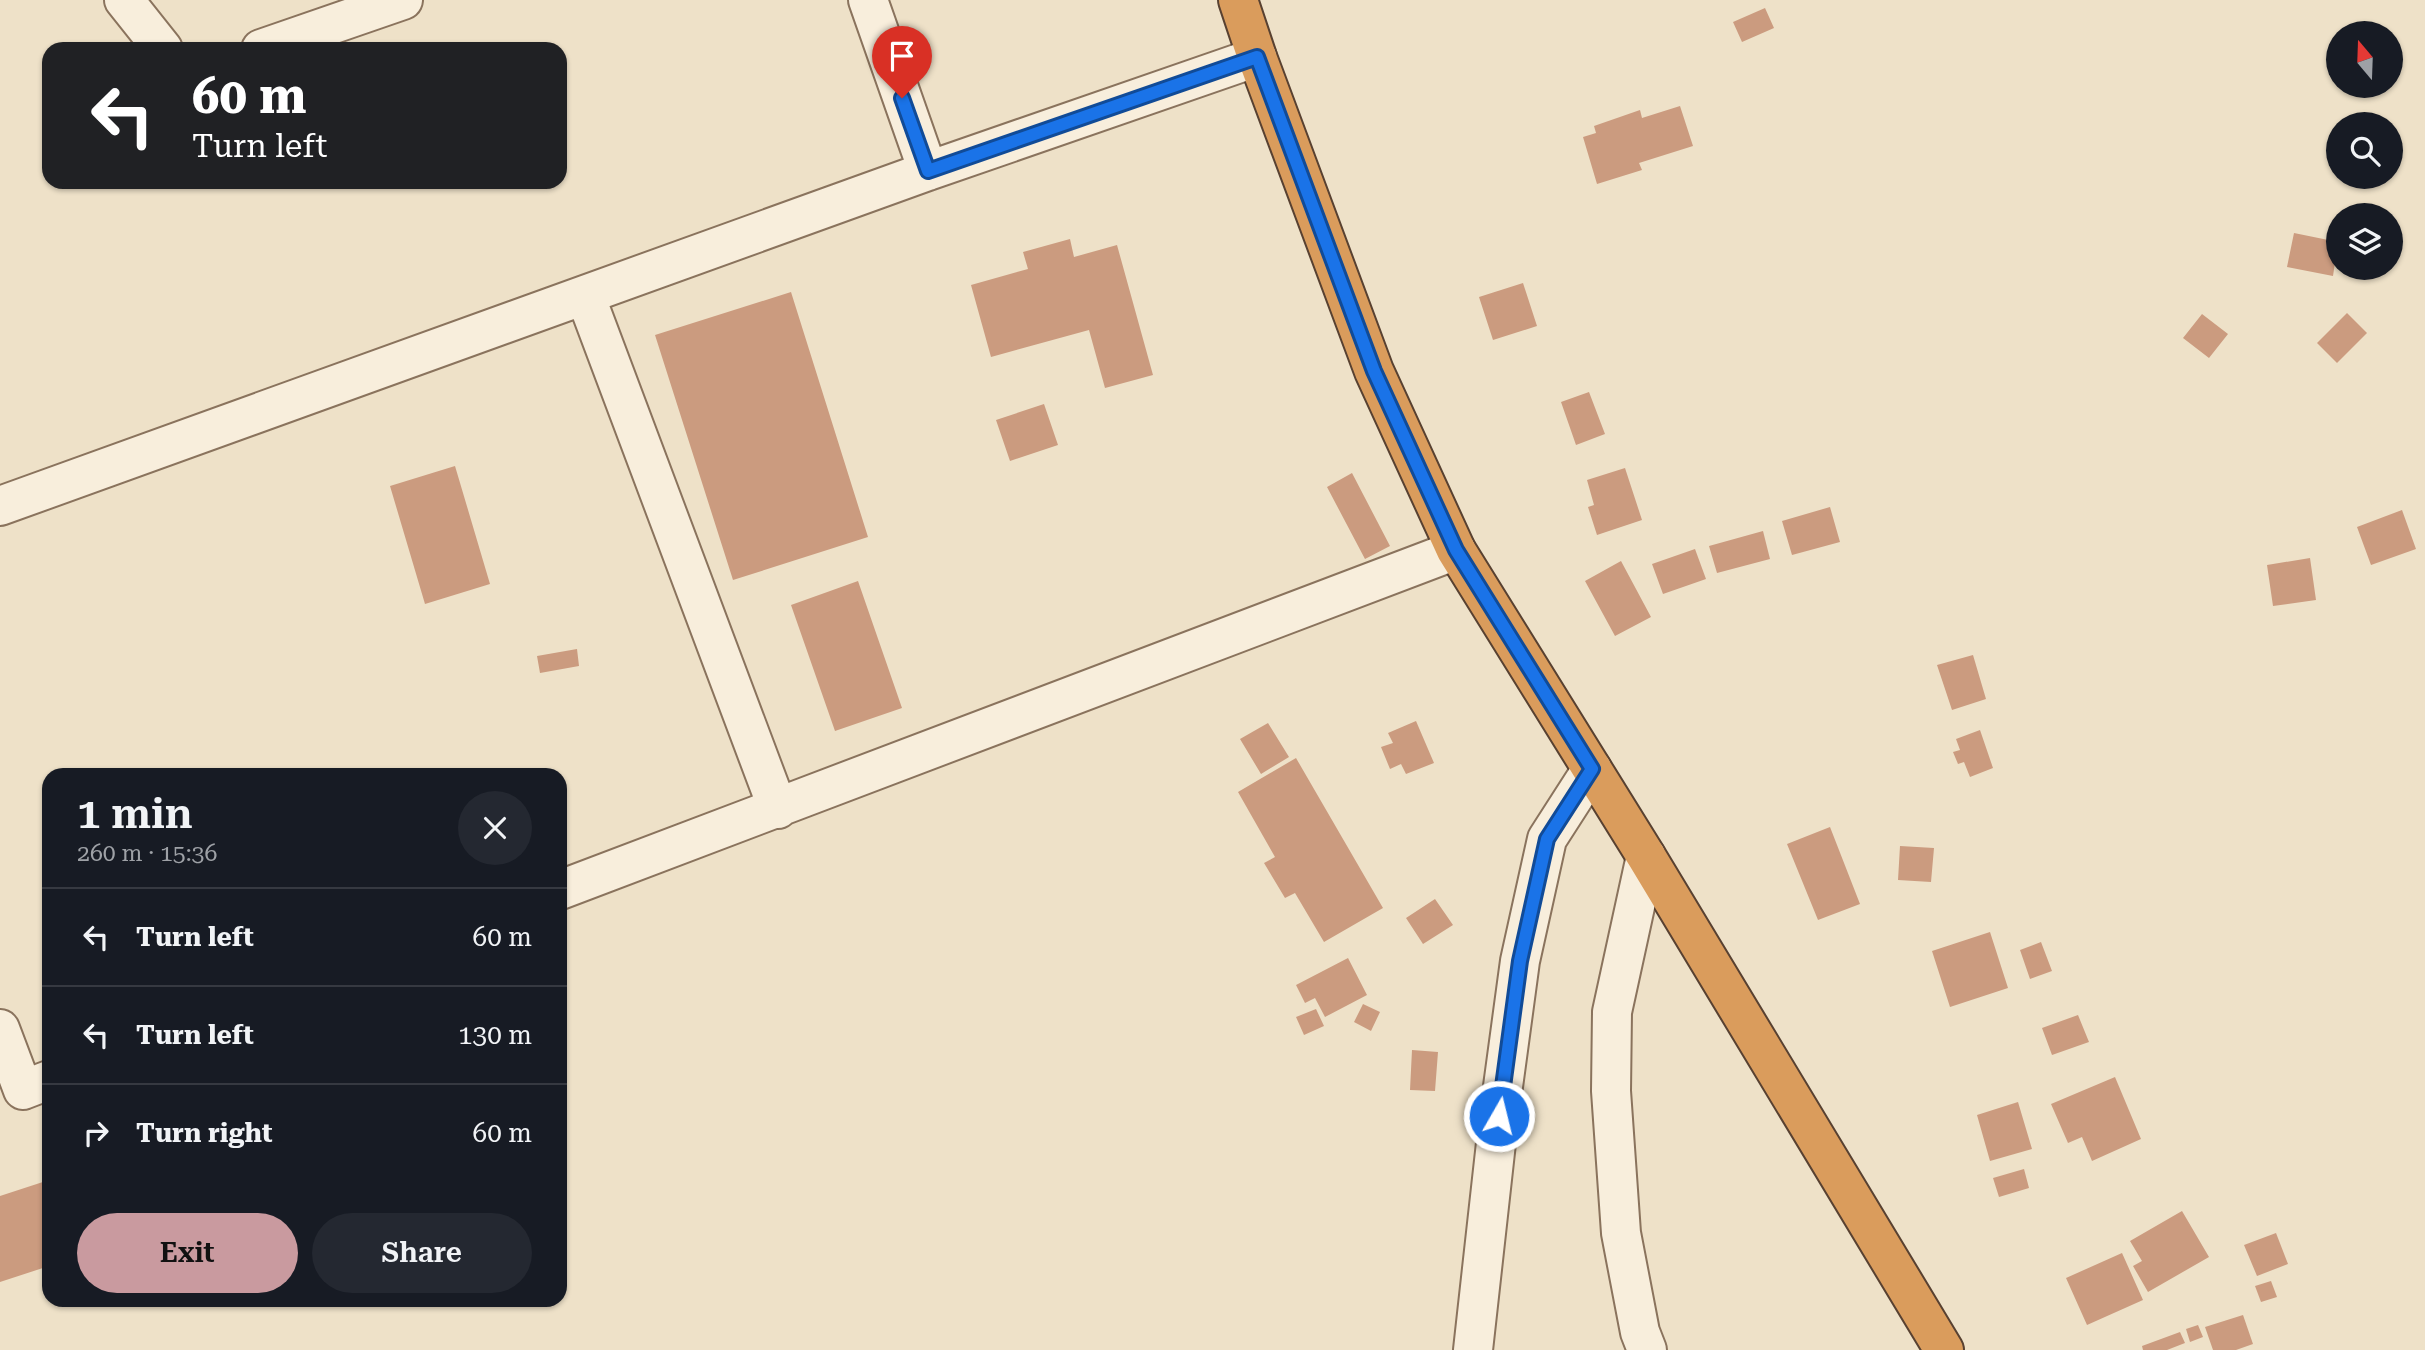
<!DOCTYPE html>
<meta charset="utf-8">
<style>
:root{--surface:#171b24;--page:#242831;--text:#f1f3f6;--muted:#9ea1a6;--line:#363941;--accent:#c99a9f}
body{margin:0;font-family:"Roboto Serif",serif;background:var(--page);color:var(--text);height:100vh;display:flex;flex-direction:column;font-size:26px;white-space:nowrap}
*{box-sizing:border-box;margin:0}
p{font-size:23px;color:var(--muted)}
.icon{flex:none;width:38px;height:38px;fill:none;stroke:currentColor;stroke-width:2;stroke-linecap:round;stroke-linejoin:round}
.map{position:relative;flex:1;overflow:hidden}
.sheet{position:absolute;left:42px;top:768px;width:525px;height:539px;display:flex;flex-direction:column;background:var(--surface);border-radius:21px;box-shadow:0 2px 5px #0004}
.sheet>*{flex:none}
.hud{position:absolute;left:42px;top:42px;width:525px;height:147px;border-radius:21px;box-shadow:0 2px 5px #0004;background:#202124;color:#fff;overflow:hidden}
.needle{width:46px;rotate:341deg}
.buttons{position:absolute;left:2326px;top:21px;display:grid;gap:14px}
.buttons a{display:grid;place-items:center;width:77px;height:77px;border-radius:50%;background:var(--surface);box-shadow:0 2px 5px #0004;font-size:35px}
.pin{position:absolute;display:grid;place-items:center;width:60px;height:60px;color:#fff;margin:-72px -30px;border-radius:50% 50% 50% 0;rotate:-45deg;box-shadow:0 0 7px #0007}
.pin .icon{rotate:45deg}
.me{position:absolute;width:77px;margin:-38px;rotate:8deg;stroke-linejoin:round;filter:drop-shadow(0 0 5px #0008)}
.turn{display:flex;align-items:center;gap:24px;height:147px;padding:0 35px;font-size:32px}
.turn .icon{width:91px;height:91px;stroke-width:2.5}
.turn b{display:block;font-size:49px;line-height:60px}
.round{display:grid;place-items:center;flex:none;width:74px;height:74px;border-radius:37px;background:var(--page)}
.head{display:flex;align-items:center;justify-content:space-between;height:119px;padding:0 35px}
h1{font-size:42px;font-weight:600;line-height:52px}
.primary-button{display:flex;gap:14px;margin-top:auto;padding:14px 35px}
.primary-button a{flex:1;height:80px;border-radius:42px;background:var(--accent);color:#111;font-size:28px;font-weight:600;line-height:80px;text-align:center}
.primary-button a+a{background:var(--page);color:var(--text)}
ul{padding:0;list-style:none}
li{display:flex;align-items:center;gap:21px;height:98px;padding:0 35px;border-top:2px solid var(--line)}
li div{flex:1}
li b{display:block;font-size:26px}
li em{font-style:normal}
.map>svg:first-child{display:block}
.building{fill:#cb9b7f}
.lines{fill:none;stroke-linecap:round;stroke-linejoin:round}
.street-casing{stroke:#8a735d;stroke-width:42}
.highway-casing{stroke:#584131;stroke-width:42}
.street{stroke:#f8eedc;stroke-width:38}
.highway{stroke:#da9c5c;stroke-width:38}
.route-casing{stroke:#114b97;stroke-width:18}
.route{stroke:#1a73e8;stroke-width:12}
</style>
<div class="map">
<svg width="2425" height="1350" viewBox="0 0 2425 1350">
<rect width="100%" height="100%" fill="#eee1c8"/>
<path class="building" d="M1765,8L1774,28L1742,42L1733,22Z
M1680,106L1693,146L1639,163L1642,170L1597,184L1583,137L1596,133L1594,126L1640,110L1642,118Z
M2294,233L2338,242L2333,276L2287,267Z
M1070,239L1074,257L1117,245L1153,375L1105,388L1089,330L991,357L971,285L1028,269L1023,252Z
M1523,283L1537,326L1493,340L1479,297Z
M791,292L868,537L733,580L655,335Z
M2347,313L2367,333L2337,363L2317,343Z
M2202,314L2228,334L2209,358L2183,338Z
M1589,392L1605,434L1576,445L1561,402Z
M1044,404L1058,445L1010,461L996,420Z
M455,466L490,584L425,604L390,486Z
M1625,468L1642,520L1597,535L1588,507L1594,505L1587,480Z
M1352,473L1390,546L1365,559L1327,487Z
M1830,507L1840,542L1792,555L1782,521Z
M2402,510L2416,549L2371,565L2357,527Z
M1763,531L1770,559L1717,573L1709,546Z
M1695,549L1706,579L1663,594L1652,564Z
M2310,558L2316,600L2273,606L2267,565Z
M1621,561L1651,617L1615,636L1585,581Z
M858,581L902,708L835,731L791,605Z
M577,649L579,666L540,673L537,656Z
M1973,655L1986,699L1952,710L1937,665Z
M1416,721L1434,763L1406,774L1401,764L1390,769L1381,747L1393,743L1388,733Z
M1268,723L1289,757L1261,774L1240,739Z
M1980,730L1993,768L1970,777L1964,762L1958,764L1953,752L1960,750L1956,739Z
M1296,758L1383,908L1324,942L1295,893L1285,898L1264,863L1275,857L1238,792Z
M1830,827L1860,904L1818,920L1787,844Z
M1900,846L1934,848L1931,882L1898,880Z
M1435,899L1453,925L1423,944L1406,918Z
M1990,932L2008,988L1950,1007L1932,951Z
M2041,942L2052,971L2030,979L2020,950Z
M1348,958L1367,995L1325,1017L1315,998L1305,1003L1296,985Z
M1363,1004L1380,1012L1371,1031L1354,1022Z
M1316,1009L1324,1026L1304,1035L1296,1017Z
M2078,1015L2089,1042L2052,1055L2042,1028Z
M1412,1050L1438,1052L1435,1091L1410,1090Z
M2115,1077L2141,1139L2092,1161L2082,1137L2068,1143L2051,1104Z
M2018,1102L2032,1149L1990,1161L1977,1115Z
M2024,1169L2029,1188L1999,1197L1993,1178Z
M49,1180V1266L0,1282V1196Z
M2182,1211L2209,1257L2148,1292L2133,1266L2142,1261L2130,1241Z
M2276,1233L2288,1264L2257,1276L2244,1245Z
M2122,1253L2143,1300L2087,1325L2066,1278Z
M2271,1281L2277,1297L2261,1302L2255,1286Z
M2243,1315L2253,1344L2236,1350H2213L2205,1327Z
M2198,1325L2203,1337L2190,1342L2186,1329Z
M2180,1332L2185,1343L2167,1350H2143L2142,1346Z"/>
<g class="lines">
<defs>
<path id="street" d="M124,0L163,49
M868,0L928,171
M261,49L403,0
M585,295L778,809
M0,506L928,171L1257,57
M1646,856L1612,1012L1611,1091L1621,1233L1640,1332L1647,1350
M560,890L1456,550
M0,1029L23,1090L49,1080
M1473,1350L1499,1116L1520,961L1547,839L1592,769"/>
<path id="highway" d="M1238,0L1257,57L1374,371L1456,550L1646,856L1944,1350"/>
</defs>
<use href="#street" class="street-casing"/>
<use href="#highway" class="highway-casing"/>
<use href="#street" class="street"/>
<use href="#highway" class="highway"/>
</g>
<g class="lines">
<defs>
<path id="route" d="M902,98L928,171L1257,57L1374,371L1456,550L1592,769L1547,839L1520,961L1499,1116"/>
</defs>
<use href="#route" class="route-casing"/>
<use href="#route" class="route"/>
</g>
</svg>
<div class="buttons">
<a><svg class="needle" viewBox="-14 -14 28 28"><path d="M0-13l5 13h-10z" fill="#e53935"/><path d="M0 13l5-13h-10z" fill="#9ea1a6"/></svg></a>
<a><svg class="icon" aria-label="search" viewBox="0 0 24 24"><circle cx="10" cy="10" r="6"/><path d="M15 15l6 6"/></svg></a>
<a><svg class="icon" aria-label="layers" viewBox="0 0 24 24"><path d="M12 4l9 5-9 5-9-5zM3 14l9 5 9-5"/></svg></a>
</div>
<div class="pin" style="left:902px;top:98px;background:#d93025"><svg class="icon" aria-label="arrive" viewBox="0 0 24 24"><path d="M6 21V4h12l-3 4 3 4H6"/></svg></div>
<svg class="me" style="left:1499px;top:1116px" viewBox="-20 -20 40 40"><circle r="17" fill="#1a73e8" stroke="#fff" stroke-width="3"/><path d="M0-11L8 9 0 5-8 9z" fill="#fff"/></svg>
<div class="hud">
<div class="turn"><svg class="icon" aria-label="left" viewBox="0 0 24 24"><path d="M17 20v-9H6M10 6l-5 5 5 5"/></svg><div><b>60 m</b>Turn left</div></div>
</div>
<section class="sheet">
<div class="head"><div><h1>1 min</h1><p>260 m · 15:36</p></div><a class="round"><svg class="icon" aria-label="close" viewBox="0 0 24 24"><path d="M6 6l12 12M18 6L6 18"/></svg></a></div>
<ul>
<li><svg class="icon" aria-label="left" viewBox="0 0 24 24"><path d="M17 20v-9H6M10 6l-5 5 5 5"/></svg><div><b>Turn left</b></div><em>60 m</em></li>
<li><svg class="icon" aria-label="left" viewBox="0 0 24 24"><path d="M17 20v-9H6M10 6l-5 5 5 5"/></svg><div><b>Turn left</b></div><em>130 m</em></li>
<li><svg class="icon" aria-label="right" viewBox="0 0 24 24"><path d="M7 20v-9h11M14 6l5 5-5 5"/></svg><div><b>Turn right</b></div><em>60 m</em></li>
</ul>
<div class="primary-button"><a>Exit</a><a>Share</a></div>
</section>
</div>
